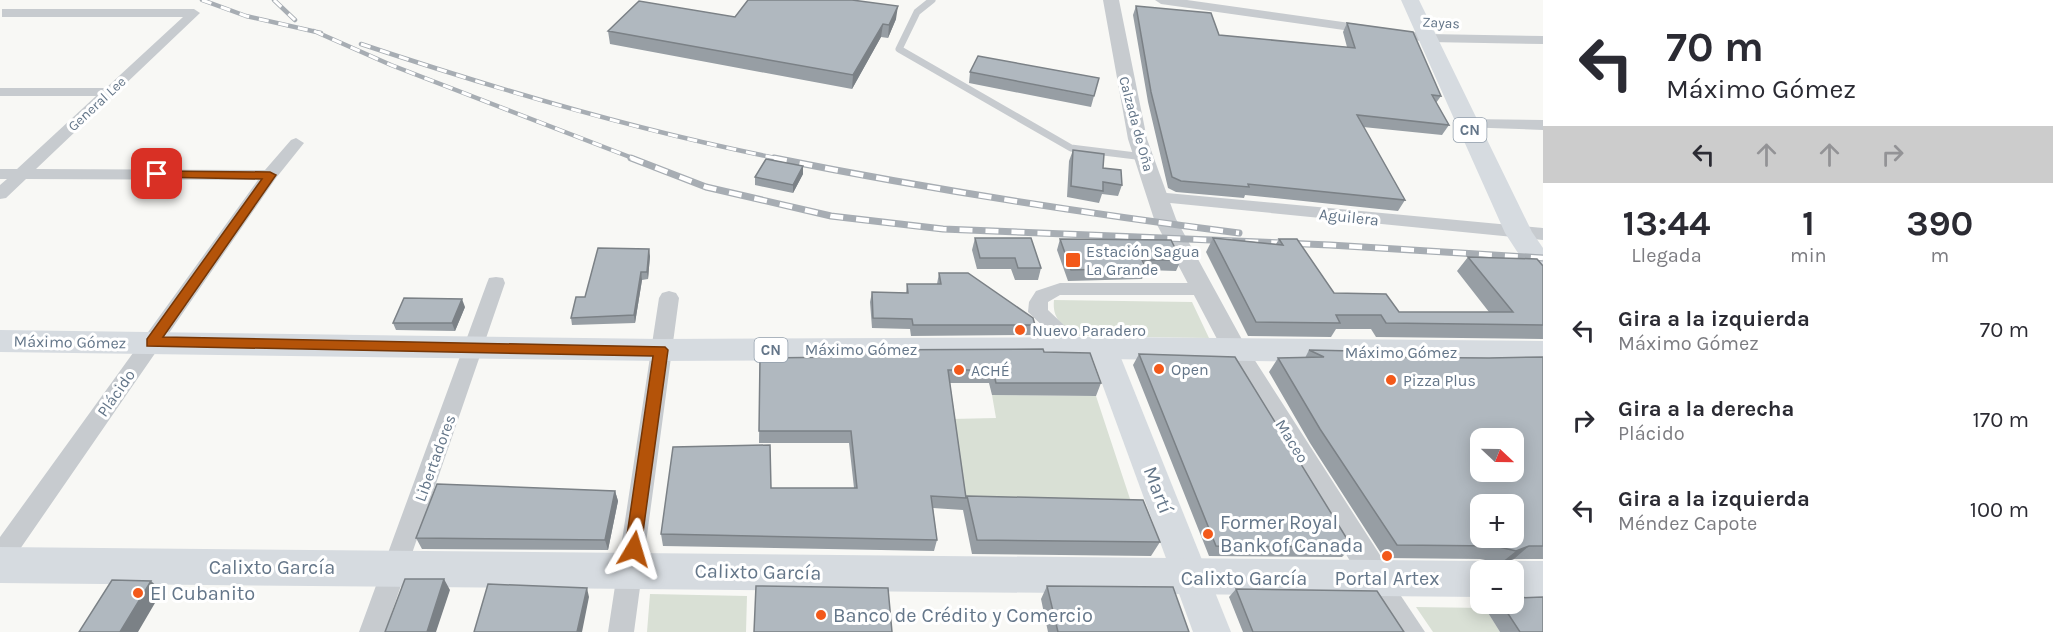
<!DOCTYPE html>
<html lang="es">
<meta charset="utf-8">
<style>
:root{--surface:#fff;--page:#f7f7f7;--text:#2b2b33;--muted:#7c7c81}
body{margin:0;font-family:Karla,sans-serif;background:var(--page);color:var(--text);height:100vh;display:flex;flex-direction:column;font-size:22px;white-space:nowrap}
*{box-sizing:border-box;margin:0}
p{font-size:20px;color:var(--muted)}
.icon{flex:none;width:33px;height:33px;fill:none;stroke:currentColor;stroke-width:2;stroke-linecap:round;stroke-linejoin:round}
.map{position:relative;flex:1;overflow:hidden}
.drawer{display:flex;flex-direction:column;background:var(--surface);width:510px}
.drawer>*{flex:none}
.banner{background:#fff;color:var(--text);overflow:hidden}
.needle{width:39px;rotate:112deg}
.fabs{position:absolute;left:1470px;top:428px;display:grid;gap:12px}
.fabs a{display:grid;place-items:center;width:54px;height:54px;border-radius:12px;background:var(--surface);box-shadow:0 3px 15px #0003;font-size:30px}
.pin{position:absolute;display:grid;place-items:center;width:51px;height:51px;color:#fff;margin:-26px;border-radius:12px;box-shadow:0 3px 9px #0006}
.me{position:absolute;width:66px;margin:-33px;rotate:7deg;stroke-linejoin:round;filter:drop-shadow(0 0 4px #0008)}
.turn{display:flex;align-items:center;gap:21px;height:126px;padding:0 24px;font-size:27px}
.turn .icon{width:78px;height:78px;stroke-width:2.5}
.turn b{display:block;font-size:42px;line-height:51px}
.lanes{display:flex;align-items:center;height:57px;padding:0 24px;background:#0003;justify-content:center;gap:30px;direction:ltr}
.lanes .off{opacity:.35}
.eta{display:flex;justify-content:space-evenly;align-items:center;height:102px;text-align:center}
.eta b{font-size:36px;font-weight:700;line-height:42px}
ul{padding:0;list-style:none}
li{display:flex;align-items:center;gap:18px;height:90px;padding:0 24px}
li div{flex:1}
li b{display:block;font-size:22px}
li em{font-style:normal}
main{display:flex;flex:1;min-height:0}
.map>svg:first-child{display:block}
.green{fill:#d9e0d5}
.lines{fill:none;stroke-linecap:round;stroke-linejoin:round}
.service{stroke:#c7cbcf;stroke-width:7}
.pedestrian{fill:#c7cbcf;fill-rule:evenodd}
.minor{fill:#c7cbcf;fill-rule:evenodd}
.tertiary{fill:#c7cbcf;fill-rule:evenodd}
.secondary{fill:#d6dbe0;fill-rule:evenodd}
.primary{fill:#d6dbe0;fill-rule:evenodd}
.rail-far1-casing{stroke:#a7adb3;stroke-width:4.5}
.rail-casing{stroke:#a7adb3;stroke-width:7}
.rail-far1{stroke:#fff;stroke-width:3;stroke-dasharray:10;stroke-linecap:butt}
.rail{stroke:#fff;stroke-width:4.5;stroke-dasharray:13;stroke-linecap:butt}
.wall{fill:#979ea4}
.shaded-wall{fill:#7b8186}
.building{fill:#b0b8bf;stroke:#7b8186;stroke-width:1.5;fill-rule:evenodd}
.route{fill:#b45309;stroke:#753606;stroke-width:1.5}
.poi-dot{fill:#f3591a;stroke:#fff;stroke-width:2}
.labels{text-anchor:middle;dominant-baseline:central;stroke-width:6;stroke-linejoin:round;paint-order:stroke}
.far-street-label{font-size:14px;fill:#647689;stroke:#fff}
.shield{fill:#fff;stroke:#929fac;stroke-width:1.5}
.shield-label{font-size:15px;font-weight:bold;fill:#647689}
.street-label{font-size:16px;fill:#647689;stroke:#fff}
.poi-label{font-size:16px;fill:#647689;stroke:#fff;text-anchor:start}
.near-street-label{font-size:20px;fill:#647689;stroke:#fff}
.near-poi-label{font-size:20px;fill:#647689;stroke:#fff;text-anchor:start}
</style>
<main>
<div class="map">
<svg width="1543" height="632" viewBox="0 0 1543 632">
<rect width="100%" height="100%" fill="#f8f8f5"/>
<path class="green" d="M1054,300L1192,302L1209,338L1076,336C1062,326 1052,318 1054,300Z
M992,395L1096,396L1135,514L963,510L951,419L996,418Z
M650,594L747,596L746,632H647Z
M1416,607L1485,608L1500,632H1433Z"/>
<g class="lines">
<path class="service" d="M932,0L917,12L899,49L1071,148L1144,157"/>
<path class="pedestrian" d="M1380,572L1387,575L1425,632H1403L1370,581L1373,575Z"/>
<path class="minor" d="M1155,0H1187L1428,34L1543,36V44L1428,42L1161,4Z
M2,9H194L200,13L36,169L265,170L291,140L296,138L304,143L276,178L9,565L0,568V537L258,180L26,179L6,198L0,199V185L7,179H0V169H17L96,96H0V88H106L183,17H2Z
M1467,119L1543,120V130L1462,127L1459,124L1462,121Z
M1156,192L1543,228V240L1150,201L1148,197Z
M496,277L503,278L505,283L385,632H359L487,283L489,278Z
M1060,283H1202L1209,284L1211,289L1209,294L1202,295H1060L1048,302V310L1088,348L1085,353L1078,355L1071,353L1028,312L1029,302L1036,291Z
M669,291L676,293L679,298L634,632H608L659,298L662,293Z"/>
<path class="tertiary" d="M1103,0H1119L1147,139L1176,219L1245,345L1389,569L1394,579L1389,589L1378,594L1367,589L1227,358L1154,219L1128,139Z"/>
<path class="secondary" d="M1103,338L1113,341L1117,348L1231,632H1193L1089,348L1093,341Z"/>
<path class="primary" d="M1401,0H1419L1532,232L1543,248V278L1533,276L1505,233Z
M0,330L660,339L1103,337L1543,341V365L1103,359L660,361L0,352Z
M0,547L1480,561L1494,566L1496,570H1480V597L0,583Z
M1514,561H1543V597H1514V570H1498L1500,566Z"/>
<defs>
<path id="rail-far1" d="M202,0L246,16L321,33
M274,0L295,20
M314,31L391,65L635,159
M361,44C499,90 638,131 781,159"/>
<path id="rail" d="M631,158L706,187L831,216L943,229L1330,245L1543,258
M774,158C928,189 1083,213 1239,233"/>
</defs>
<use href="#rail-far1" class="rail-far1-casing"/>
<use href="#rail" class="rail-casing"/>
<use href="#rail-far1" class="rail-far1"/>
<use href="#rail" class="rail"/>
</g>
<path class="wall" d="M1136,6L1219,35L1347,47L1343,32L1347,23L1441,96L1436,103L1449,125L1442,135L1363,127L1405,200L1398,211L1245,195L1244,198L1176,192L1168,188L1148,102L1133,15Z
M735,17L896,19L888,38L881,37L852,89L610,44L608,31Z
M970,72L1094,96L1091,107L969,83Z
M1073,150L1103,168L1122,185L1118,196L1102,194L1099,203L1067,197L1069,161Z
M803,166V174L793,193L755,185V177Z
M975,238L1041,268L1038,280H1015L1011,269H977L972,250Z
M1213,238L1276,244L1279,239L1334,293L1399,312H1489L1457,271L1468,257L1543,266V339L1376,337L1371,329H1336L1331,337L1248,336L1206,252Z
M1060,239L1181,260L1176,271L1146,270L1142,279L1068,281L1057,250Z
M650,256L648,279L642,280L635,323L572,325L571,318L585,297Z
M939,273L1035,325L1032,335L911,336L910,329L872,328L870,302L872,292L906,293L907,284H937Z
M465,307L455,331L396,330L393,323Z
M846,350L1044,352L1101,383L1096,396L992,395L989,383H950L966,498L967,496L1160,542L1151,556L972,554L963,510L933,508L937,540L934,551L663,546L661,534L771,488H854L849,443H759L760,358L846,357Z
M1309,350L1357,357L1489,358L1543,357V559H1514L1501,563L1480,559L1384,558L1310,443L1269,372L1278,358H1305Z
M1139,354L1352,547L1342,557L1209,556L1133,365Z
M615,491L618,501L608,550L422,549L416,538Z
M1047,586L1189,632H1048L1041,599Z
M1236,589L1404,632H1243L1229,597Z
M1491,603H1514L1543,632H1500L1485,608Z"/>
<path class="shaded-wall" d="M898,6L896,19L888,38L889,25Z
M883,24L881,37L852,89L853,75Z
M803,166V174L793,193V185Z
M649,249L650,256L648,279L647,272Z
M641,272L642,280L635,323L634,315Z
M462,299L465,307L455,331L452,323Z
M615,491L618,501L608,550L605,540Z
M1529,546L1514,559L1501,563L1516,551Z
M444,579L450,590L436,632H427Z
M151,581L162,591L138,632H120Z
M587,588L589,597L582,632H577Z"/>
<path class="building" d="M748,0H852L898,6L889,25L883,24L853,75L608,31L639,1L735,17Z
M1136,6L1211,13L1219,35L1355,48L1347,23L1413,32L1441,96L1432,95L1449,125L1357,115L1405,200L1248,184L1249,187L1181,181L1172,177L1151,92Z
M978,56L1099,78L1094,96L970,72Z
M1073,150L1104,154L1103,168L1121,170L1122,185L1103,182V191L1071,186Z
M766,159L803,166L793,185L755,177Z
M975,238H1031L1041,268H1018L1015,258H980Z
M1213,238L1283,245L1279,239H1297L1334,293L1386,294L1399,312H1513L1468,257L1537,259L1543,266V325L1386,323L1381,315H1336L1340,323L1256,322Z
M1060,239L1171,240L1181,260H1142L1146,268L1071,270Z
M598,248L649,249L647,272H641L634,315L571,318L576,297H585Z
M939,273H968L1033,318L1035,325H913L912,319L873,318L872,292L908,293L907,284H941Z
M404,298L462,299L452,323H393Z
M1043,349L1044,352L1090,353L1101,383H996L993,370H948L966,498L931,496L937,540L661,534L673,447L770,445L771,488H857L851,431H759L760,358L847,357L846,350Z
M1309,350L1354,351L1357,357L1489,358L1543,357V546H1529L1516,551L1495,546L1397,545L1320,429L1278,358L1324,357ZM1480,438H1514V471H1480ZM1480,504H1514V537H1480Z
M1139,354L1235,357L1352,547L1216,546Z
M437,484L615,491L605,540L416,538Z
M967,496L1143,500L1160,542L977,540Z
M405,579H444L427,632H385Z
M112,580L151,581L120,632H79Z
M488,584L587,588L577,632H474Z
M756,586L888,588L892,632H754Z
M1047,586L1173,587L1189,632H1058Z
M1236,589L1377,591L1404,632H1253Z
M1543,597V632H1520L1501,603H1514V598Z"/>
<path class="route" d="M157,171L270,172L276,175L163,337L665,347L668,350L640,554L634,556L628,554L625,549L653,356L147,346V339L262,179L153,177L152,174Z"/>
<g class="poi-dot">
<rect x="1065" y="252" width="16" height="16" rx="3"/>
<circle cx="1020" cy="330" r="6"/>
<circle cx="1159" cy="369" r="6"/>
<circle cx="959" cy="370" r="6"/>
<circle cx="1391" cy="380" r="6"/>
<circle cx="1208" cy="534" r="6"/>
<circle cx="1387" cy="556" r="6"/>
<circle cx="138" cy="593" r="6"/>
<circle cx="821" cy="615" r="6"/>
</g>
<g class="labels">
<g class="far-street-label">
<text transform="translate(1441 23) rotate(3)">Zayas</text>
<text transform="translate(97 104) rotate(-43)">General Lee</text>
<text transform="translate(1136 124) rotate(75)">Calzada de Oña</text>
</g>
<g class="shield">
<rect x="1453.5" y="118" width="33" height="24" rx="4.5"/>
<rect x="754.5" y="338" width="33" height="24" rx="4.5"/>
</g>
<g class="shield-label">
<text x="1470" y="130">CN</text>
<text x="771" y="350">CN</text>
</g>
<g class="street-label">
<text transform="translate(1349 217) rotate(6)">Aguilera</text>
<text transform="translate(70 342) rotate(1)">Máximo Gómez</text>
<text x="861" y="349">Máximo Gómez</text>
<text x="1401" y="352">Máximo Gómez</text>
<text transform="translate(116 393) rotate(-55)">Plácido</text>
<text transform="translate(1292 441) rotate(58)">Maceo</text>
<text transform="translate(435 458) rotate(-70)">Libertadores</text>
</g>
<g class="poi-label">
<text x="1086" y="251">Estación Sagua<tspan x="1086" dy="18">La Grande</tspan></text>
<text x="1032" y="330">Nuevo Paradero</text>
<text x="1171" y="369">Open</text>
<text x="971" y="370">ACHÉ</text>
<text x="1403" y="380">Pizza Plus</text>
</g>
<g class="near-street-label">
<text transform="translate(1158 490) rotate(69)">Martí</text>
<text x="272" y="567">Calixto García</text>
<text transform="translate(758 572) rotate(1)">Calixto García</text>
<text x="1244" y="578">Calixto García</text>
</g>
<g class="near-poi-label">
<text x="1220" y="522">Former Royal<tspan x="1220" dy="23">Bank of Canada</tspan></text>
<text x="1387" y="578" text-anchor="middle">Portal Artex</text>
<text x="150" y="593">El Cubanito</text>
<text x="833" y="615">Banco de Crédito y Comercio</text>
</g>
</g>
</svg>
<div class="fabs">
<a><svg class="needle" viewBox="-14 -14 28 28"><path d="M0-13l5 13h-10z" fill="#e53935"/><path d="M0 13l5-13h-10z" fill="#7c7c81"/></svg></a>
<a>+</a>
<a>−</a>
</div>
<div class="pin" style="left:157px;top:174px;background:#d93025"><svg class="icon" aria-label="arrive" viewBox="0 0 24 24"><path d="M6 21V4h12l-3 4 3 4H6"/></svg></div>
<svg class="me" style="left:634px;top:549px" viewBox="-20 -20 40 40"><path d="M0-17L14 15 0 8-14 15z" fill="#b45309" stroke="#fff" stroke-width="4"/></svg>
</div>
<section class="drawer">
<div class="banner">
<div class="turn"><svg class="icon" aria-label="left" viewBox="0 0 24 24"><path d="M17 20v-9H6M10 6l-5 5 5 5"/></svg><div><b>70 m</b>Máximo Gómez</div></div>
<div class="lanes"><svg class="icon" aria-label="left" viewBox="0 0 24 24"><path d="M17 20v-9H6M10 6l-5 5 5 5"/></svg><svg class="icon off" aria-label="ahead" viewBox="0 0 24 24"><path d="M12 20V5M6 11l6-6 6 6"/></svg><svg class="icon off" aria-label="ahead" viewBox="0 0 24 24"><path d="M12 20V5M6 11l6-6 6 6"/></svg><svg class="icon off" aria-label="right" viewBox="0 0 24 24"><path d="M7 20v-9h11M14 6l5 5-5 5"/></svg></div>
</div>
<div class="eta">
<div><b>13:44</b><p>Llegada</p></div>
<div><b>1</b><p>min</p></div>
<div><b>390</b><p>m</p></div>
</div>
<ul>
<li><svg class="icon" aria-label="left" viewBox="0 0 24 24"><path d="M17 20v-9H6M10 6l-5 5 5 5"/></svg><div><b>Gira a la izquierda</b><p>Máximo Gómez</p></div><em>70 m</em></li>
<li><svg class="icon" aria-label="right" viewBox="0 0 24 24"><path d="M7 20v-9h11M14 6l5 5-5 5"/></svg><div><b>Gira a la derecha</b><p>Plácido</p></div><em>170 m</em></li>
<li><svg class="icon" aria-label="left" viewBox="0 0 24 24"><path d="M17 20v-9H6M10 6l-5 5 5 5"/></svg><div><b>Gira a la izquierda</b><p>Méndez Capote</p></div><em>100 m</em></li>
</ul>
</section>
</main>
